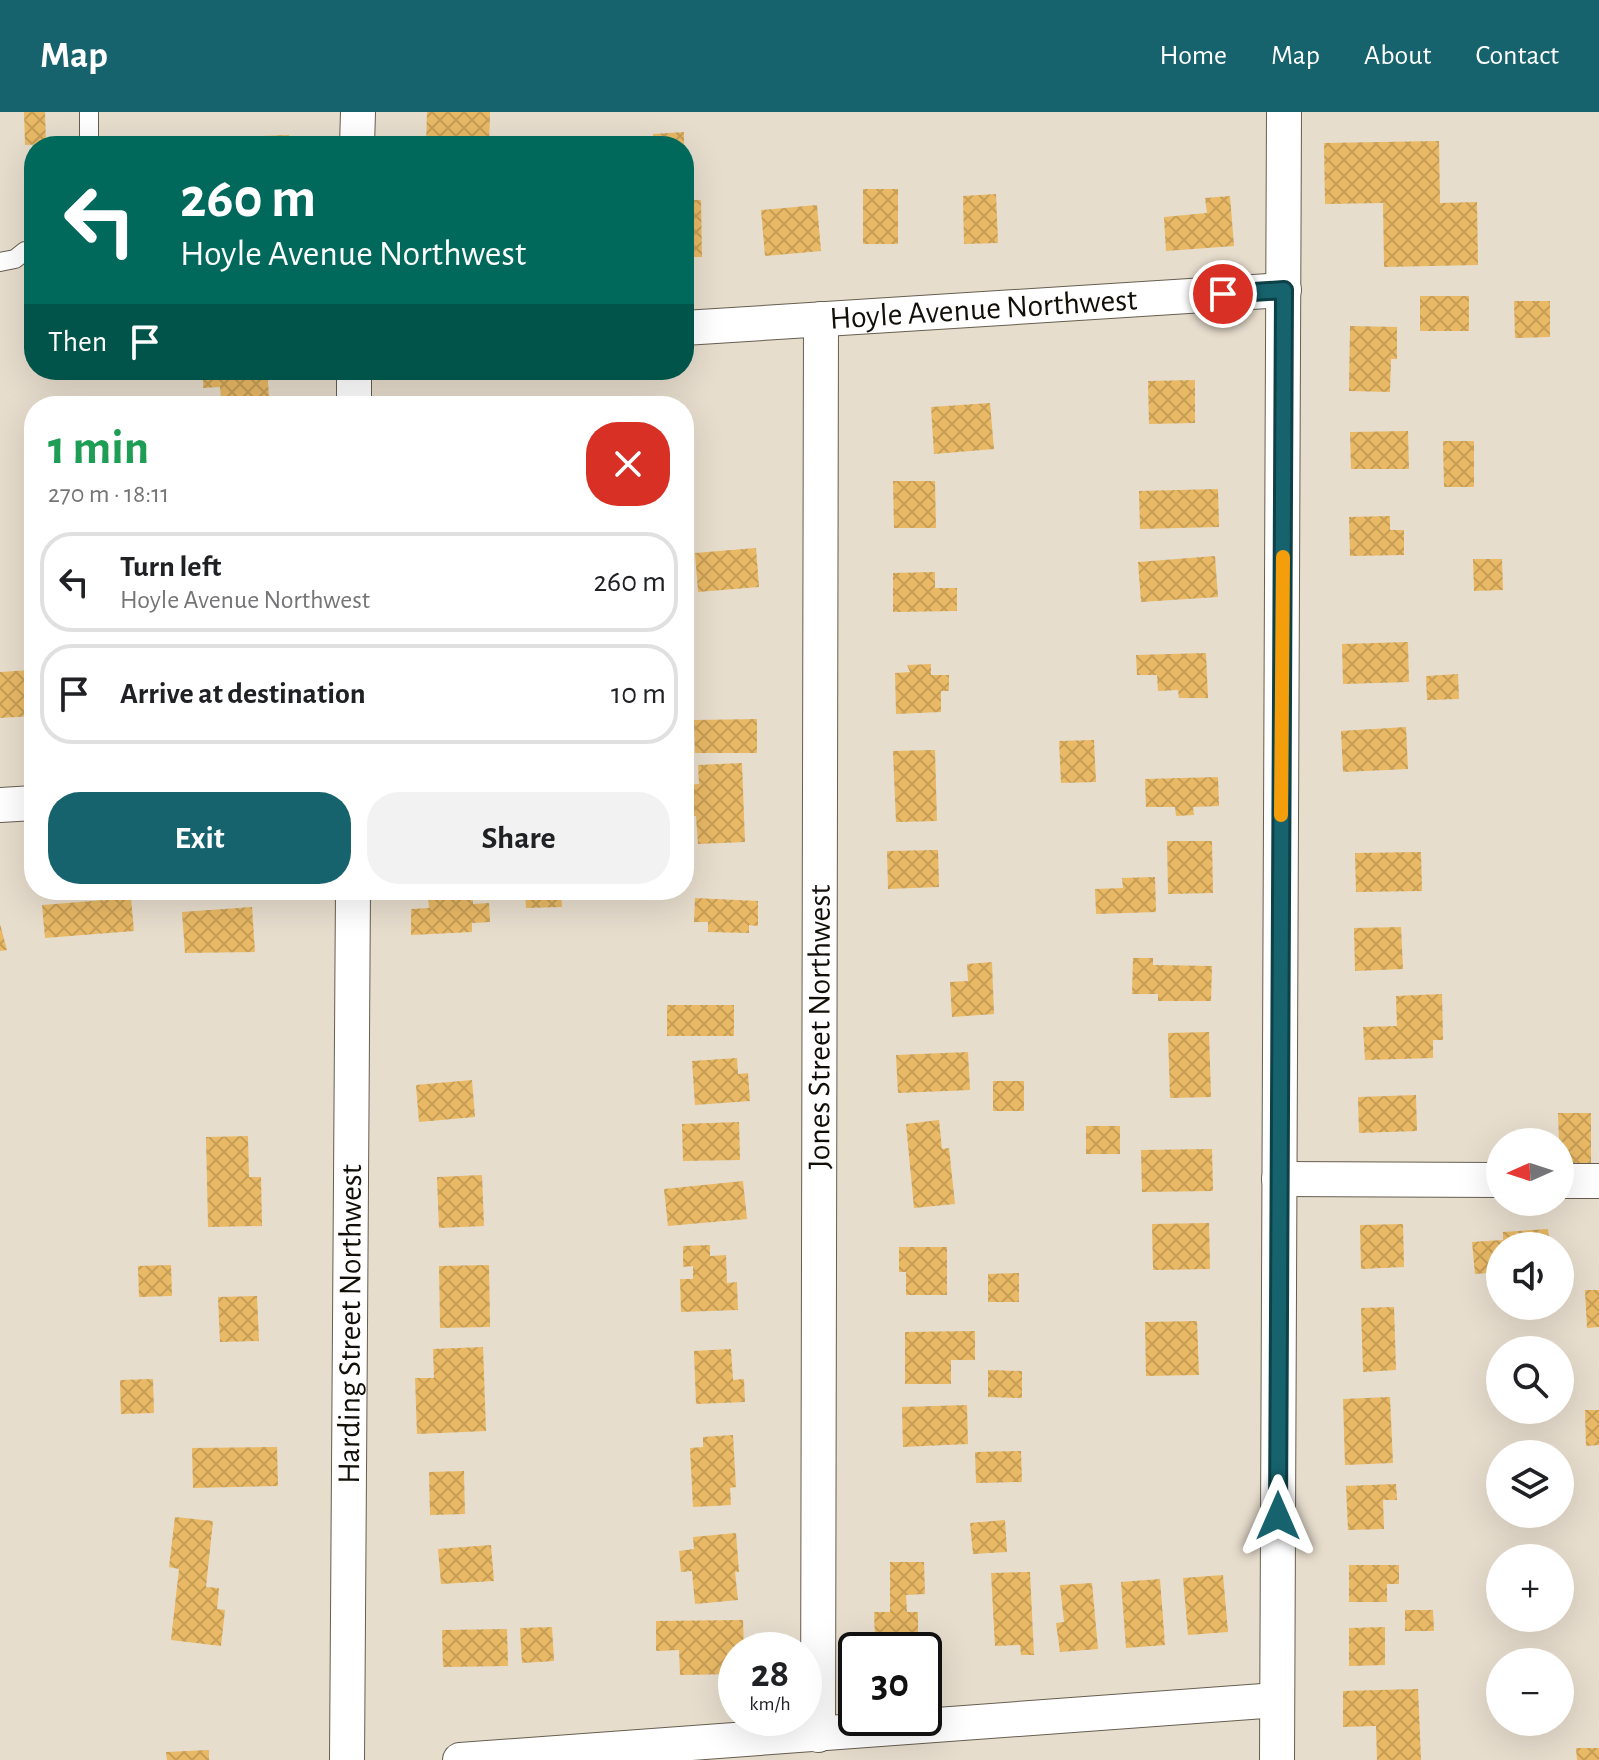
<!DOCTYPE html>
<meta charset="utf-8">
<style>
:root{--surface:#fff;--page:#f2f2f2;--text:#202124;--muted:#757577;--line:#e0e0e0;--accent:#16636d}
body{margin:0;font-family:"Alegreya Sans",sans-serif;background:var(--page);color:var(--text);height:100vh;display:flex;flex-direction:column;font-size:30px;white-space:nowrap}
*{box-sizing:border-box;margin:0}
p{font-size:26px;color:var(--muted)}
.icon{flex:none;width:44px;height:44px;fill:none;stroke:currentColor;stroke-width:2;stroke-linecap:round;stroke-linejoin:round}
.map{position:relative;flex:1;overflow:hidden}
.side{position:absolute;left:24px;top:284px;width:670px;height:504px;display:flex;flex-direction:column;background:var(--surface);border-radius:32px;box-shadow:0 8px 32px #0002}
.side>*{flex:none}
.guide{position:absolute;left:24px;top:24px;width:670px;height:244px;border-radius:32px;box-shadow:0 8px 32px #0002;background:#00695c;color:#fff;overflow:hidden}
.needle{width:52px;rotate:267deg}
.buttons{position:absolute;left:1486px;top:1016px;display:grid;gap:16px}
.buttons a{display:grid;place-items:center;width:88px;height:88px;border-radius:50%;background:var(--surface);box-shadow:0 8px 32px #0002;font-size:40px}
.speed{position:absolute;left:718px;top:1520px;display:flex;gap:16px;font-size:40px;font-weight:700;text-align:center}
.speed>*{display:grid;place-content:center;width:104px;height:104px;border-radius:50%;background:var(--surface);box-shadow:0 8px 32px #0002;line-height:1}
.speed small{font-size:20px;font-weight:400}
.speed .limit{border:4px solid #111;border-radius:12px;background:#fff;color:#111}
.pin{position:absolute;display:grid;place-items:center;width:68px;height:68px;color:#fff;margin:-34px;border:4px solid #fff;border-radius:50%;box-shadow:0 2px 8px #0007}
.me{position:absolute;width:88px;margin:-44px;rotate:0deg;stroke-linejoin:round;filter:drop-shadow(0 0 6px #0008)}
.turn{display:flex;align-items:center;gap:28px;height:168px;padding:0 24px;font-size:36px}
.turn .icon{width:104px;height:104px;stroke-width:2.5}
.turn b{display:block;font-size:56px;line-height:68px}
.then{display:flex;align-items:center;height:76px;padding:0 24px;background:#0003;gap:16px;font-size:30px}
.round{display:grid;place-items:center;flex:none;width:84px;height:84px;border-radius:32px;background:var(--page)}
.summary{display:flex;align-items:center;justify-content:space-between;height:136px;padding:0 24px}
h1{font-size:48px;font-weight:600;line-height:60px;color:#1e9e55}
.primary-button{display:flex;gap:16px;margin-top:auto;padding:16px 24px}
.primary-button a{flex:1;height:92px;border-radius:32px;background:var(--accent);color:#fff;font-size:32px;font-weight:600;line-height:92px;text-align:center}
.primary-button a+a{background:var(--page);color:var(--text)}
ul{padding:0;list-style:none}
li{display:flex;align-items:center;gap:24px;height:100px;margin:0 16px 12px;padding:0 8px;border:4px solid var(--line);border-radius:32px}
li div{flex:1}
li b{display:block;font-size:30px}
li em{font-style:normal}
header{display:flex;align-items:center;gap:48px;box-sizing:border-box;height:112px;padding:0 40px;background:var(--accent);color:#fff}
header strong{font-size:38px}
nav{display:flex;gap:44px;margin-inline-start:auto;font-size:28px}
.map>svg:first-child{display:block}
.building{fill:url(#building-cross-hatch)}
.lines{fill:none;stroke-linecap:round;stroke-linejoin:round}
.lane-casing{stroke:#675e50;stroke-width:20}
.street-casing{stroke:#675e50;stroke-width:36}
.lane{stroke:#fff;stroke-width:18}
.street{stroke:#fff;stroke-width:34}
.route-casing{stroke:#0e4047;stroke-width:20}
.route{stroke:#16636d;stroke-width:14}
.slow{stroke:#f59e0b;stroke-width:14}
.labels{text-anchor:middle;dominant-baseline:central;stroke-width:7;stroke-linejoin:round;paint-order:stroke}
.street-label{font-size:32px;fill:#120f09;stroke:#fff}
</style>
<header>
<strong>Map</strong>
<nav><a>Home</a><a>Map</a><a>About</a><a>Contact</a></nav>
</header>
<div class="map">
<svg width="1599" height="1648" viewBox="0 0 1599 1648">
<defs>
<pattern id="building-cross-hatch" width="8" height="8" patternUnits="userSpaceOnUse" patternTransform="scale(2)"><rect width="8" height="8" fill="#e9b965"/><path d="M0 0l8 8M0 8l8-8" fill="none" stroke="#c79e56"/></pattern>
</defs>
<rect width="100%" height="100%" fill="#e7ddcd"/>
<path class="building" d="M24,0H45L46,32L25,33Z
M427,0H490L489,34H426Z
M684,20V34H654L653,22Z
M289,23V34H233L232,25Z
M1439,29L1440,91L1477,90L1478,153L1384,155L1383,91L1325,92L1324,31Z
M863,77H898V132H863Z
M996,82L998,131L964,132L963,84Z
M1230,84L1234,134L1166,139L1164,105L1207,101L1205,86Z
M684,88H701L702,145H684Z
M817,93L821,139L765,144L761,98Z
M1420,184H1469V219H1420Z
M1514,189H1550V225L1515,226Z
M1350,214L1397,215V247H1391L1390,280L1349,279Z
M203,258H267L269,284L221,287L220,275L203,276Z
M1195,268V311L1149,312L1148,269Z
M641,284L642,294H610V286Z
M990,291L994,337L934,342L931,295Z
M1408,319L1409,357H1351L1350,320Z
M1443,329H1474V375H1444Z
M893,369H935L936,416H894Z
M1218,377L1219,415L1140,417L1139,379Z
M1390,404V418H1404V443L1350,444L1349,405Z
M756,436L759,475L698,480L695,441Z
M1215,444L1218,485L1141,490L1138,450Z
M1473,447H1502L1503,478L1474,479Z
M935,460V476H957V499L893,500V461Z
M1408,530L1409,570L1343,572L1342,532Z
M29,534H34V604L0,606V560L31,558Z
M1206,541L1208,586H1179L1178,578L1158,579L1157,563H1137L1136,543Z
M931,552V563H949V579H941V600L896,602L895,561L910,560L907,553Z
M1458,562L1459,587L1427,588L1426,564Z
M757,607V641H695L694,608Z
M1406,615L1408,657L1343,660L1341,619Z
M1094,628L1096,670L1061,671L1059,629Z
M935,638L937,709L896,710L893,639Z
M742,651L745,730L698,732L696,704L684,705V673L699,672L698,653Z
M1218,665L1219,694L1193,695L1194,703L1176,704L1175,695H1146L1145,667Z
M1167,729H1212L1213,781L1168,782Z
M938,738L939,775L888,777L887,739Z
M1421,740L1422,779L1356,780L1355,741Z
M1155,765L1156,800L1096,802L1095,777L1123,776L1122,766Z
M525,778H561L562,795L526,796Z
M473,783V792L489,791L490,810L472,811V820L411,823V797L429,796L428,785Z
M131,786L134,819L45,826L42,793Z
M695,786L758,789V814L749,813V821L708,820V810H694Z
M252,795L255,840L185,841L182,800Z
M0,812L7,838L0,839Z
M1401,815L1403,857L1355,859L1354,816Z
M1133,846H1153V853L1212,854L1211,889H1158V882H1132Z
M992,850L994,902L952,905L950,870L968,869L967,852Z
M1442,882L1443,928H1433V946L1365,948L1363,915L1397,914L1396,884Z
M667,893H734V924H667Z
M1209,920L1211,985L1170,986L1168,921Z
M968,940L970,978L898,981L896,943Z
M737,946L738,962L748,961L750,989L695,993L692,949Z
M472,968L475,1005L419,1010L416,973Z
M993,969H1024V999H993Z
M1416,983L1417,1019L1359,1021L1358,985Z
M1558,1001H1591V1053L1560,1054Z
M939,1008L942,1037L949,1036L955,1092L914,1096L906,1012Z
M739,1010L740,1048L683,1049L682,1012Z
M1086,1014H1120V1042H1086Z
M248,1024L249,1065H261L262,1114L208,1115L206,1025Z
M1212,1037L1213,1079L1142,1080L1141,1038Z
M482,1063L484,1114L439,1116L437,1065Z
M743,1069L747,1107L668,1114L664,1077Z
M1209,1111L1210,1157L1153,1158L1152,1112Z
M1403,1112L1404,1155L1361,1157L1360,1113Z
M1548,1117L1550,1134H1500V1160L1475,1162L1472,1130L1503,1128V1120Z
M710,1133V1144L726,1143L727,1171L737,1170L738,1198L681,1200L680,1167H693V1154L683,1155V1134Z
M899,1135H947V1183H906V1160H899Z
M171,1153L172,1184L139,1185L138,1154Z
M489,1153L490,1215L440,1216L439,1154Z
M1019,1161V1190H988V1162Z
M1585,1178H1599V1215L1587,1216Z
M257,1184L259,1229L220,1230L218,1185Z
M1394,1195L1396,1258L1363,1260L1361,1196Z
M1197,1209L1199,1263L1146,1264L1145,1210Z
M975,1219V1248H951V1272H905V1220Z
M483,1235L486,1319L417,1322L415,1266H434L433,1237Z
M731,1237L733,1268L744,1267L745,1290L696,1292L694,1239Z
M988,1258L1022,1259V1286L988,1285Z
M153,1267L154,1301L121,1302L120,1268Z
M1390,1285L1393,1351L1345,1353L1343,1287Z
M967,1293L968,1332L903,1335L902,1295Z
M1585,1298H1599V1333L1586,1334Z
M733,1323L736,1375L730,1376L731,1393L693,1395L690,1336L703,1335V1325Z
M277,1335L278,1374L193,1376L192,1336Z
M1021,1339L1022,1370L976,1371L975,1340Z
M464,1359L465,1402L430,1403L429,1360Z
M1396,1372L1397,1388H1383L1384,1417L1348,1418L1346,1374Z
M175,1405L213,1409L206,1475L219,1476L217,1497L225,1498L221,1534L171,1528L179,1457L169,1455Z
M1005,1408L1007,1440L973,1442L970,1411Z
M736,1421L739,1460H735L738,1488L695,1492L692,1459L681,1460L679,1439L694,1437L693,1425Z
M491,1433L494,1469L441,1472L438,1437Z
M890,1450H924L925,1482L906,1483L907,1500H918V1538H866V1524H875L874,1500H890Z
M1349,1453H1399V1472H1387V1490H1349Z
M1030,1460L1034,1543H1021L1020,1533L995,1534L991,1461Z
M1223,1463L1228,1520L1188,1523L1183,1466Z
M1160,1467L1165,1533L1126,1536L1121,1470Z
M1092,1471L1098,1537L1060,1540L1056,1511L1064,1510L1060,1473Z
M1405,1498H1433L1434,1519H1405Z
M743,1508L744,1538H736V1562L680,1563L679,1538L656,1539V1509Z
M552,1515L554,1549L522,1551L520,1516Z
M1385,1515V1553L1349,1554V1516Z
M507,1517L508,1554L443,1555L442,1518Z
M1418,1577L1421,1648H1377L1376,1614L1343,1615V1579Z
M1576,1636H1599V1648H1577Z
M209,1638V1648H167L166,1640Z"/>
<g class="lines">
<defs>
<path id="lane" d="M89,34V0
M0,150L15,147L25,139H34"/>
<g id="street">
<path d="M357,34L358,0"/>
<path id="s1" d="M684,216L1284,178"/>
<path d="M354,294V258"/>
<path d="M0,693L34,691"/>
<path d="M1279,1067L1500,1068"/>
<path d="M1560,1069H1599"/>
<path id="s2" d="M818,1623L821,207"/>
<path id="s3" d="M347,1648L353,778"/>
<path d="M460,1648L1277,1588"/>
<path d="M1277,1648L1284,0"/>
</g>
</defs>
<use href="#lane" class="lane-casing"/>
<use href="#street" class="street-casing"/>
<use href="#lane" class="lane"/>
<use href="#street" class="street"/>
</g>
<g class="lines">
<defs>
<path id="route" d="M1223,182L1284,178L1278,1404"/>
</defs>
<use href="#route" class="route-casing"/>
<use href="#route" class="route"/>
<path class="slow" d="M1281,703L1283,445"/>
</g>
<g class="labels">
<g class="street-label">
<text stroke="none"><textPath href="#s1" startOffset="300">Hoyle Avenue Northwest</textPath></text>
<text stroke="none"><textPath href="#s2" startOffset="708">Jones Street Northwest</textPath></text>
<text stroke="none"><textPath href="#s3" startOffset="436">Harding Street Northwest</textPath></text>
</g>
</g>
</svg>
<div class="buttons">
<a><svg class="needle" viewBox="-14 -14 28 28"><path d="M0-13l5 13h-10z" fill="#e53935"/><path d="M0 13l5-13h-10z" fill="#757577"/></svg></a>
<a><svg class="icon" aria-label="sound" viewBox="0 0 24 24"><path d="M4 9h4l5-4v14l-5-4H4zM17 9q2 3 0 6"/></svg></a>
<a><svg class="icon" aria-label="search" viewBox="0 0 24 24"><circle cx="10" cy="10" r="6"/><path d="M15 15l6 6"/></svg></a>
<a><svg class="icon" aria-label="layers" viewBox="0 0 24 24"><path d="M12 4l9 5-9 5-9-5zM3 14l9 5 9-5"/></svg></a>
<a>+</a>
<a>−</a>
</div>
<div class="speed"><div>28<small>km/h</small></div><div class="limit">30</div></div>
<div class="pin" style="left:1223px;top:182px;background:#d93025"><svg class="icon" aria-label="arrive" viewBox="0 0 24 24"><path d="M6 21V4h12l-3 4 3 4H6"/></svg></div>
<svg class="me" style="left:1278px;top:1404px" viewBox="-20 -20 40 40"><path d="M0-17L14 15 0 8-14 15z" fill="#16636d" stroke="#fff" stroke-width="4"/></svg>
<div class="guide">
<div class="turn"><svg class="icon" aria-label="left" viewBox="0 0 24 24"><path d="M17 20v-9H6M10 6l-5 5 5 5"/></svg><div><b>260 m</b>Hoyle Avenue Northwest</div></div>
<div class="then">Then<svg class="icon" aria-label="arrive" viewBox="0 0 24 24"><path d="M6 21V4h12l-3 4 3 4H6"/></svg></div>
</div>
<section class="side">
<div class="summary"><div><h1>1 min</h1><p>270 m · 18:11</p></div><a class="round" style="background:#d93025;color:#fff"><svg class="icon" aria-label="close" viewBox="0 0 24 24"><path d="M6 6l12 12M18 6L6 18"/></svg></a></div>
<ul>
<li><svg class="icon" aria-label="left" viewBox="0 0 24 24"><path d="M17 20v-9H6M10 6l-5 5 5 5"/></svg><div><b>Turn left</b><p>Hoyle Avenue Northwest</p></div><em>260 m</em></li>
<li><svg class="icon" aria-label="arrive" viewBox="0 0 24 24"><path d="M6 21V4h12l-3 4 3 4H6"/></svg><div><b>Arrive at destination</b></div><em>10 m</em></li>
</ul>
<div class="primary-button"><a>Exit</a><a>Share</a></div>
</section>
</div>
